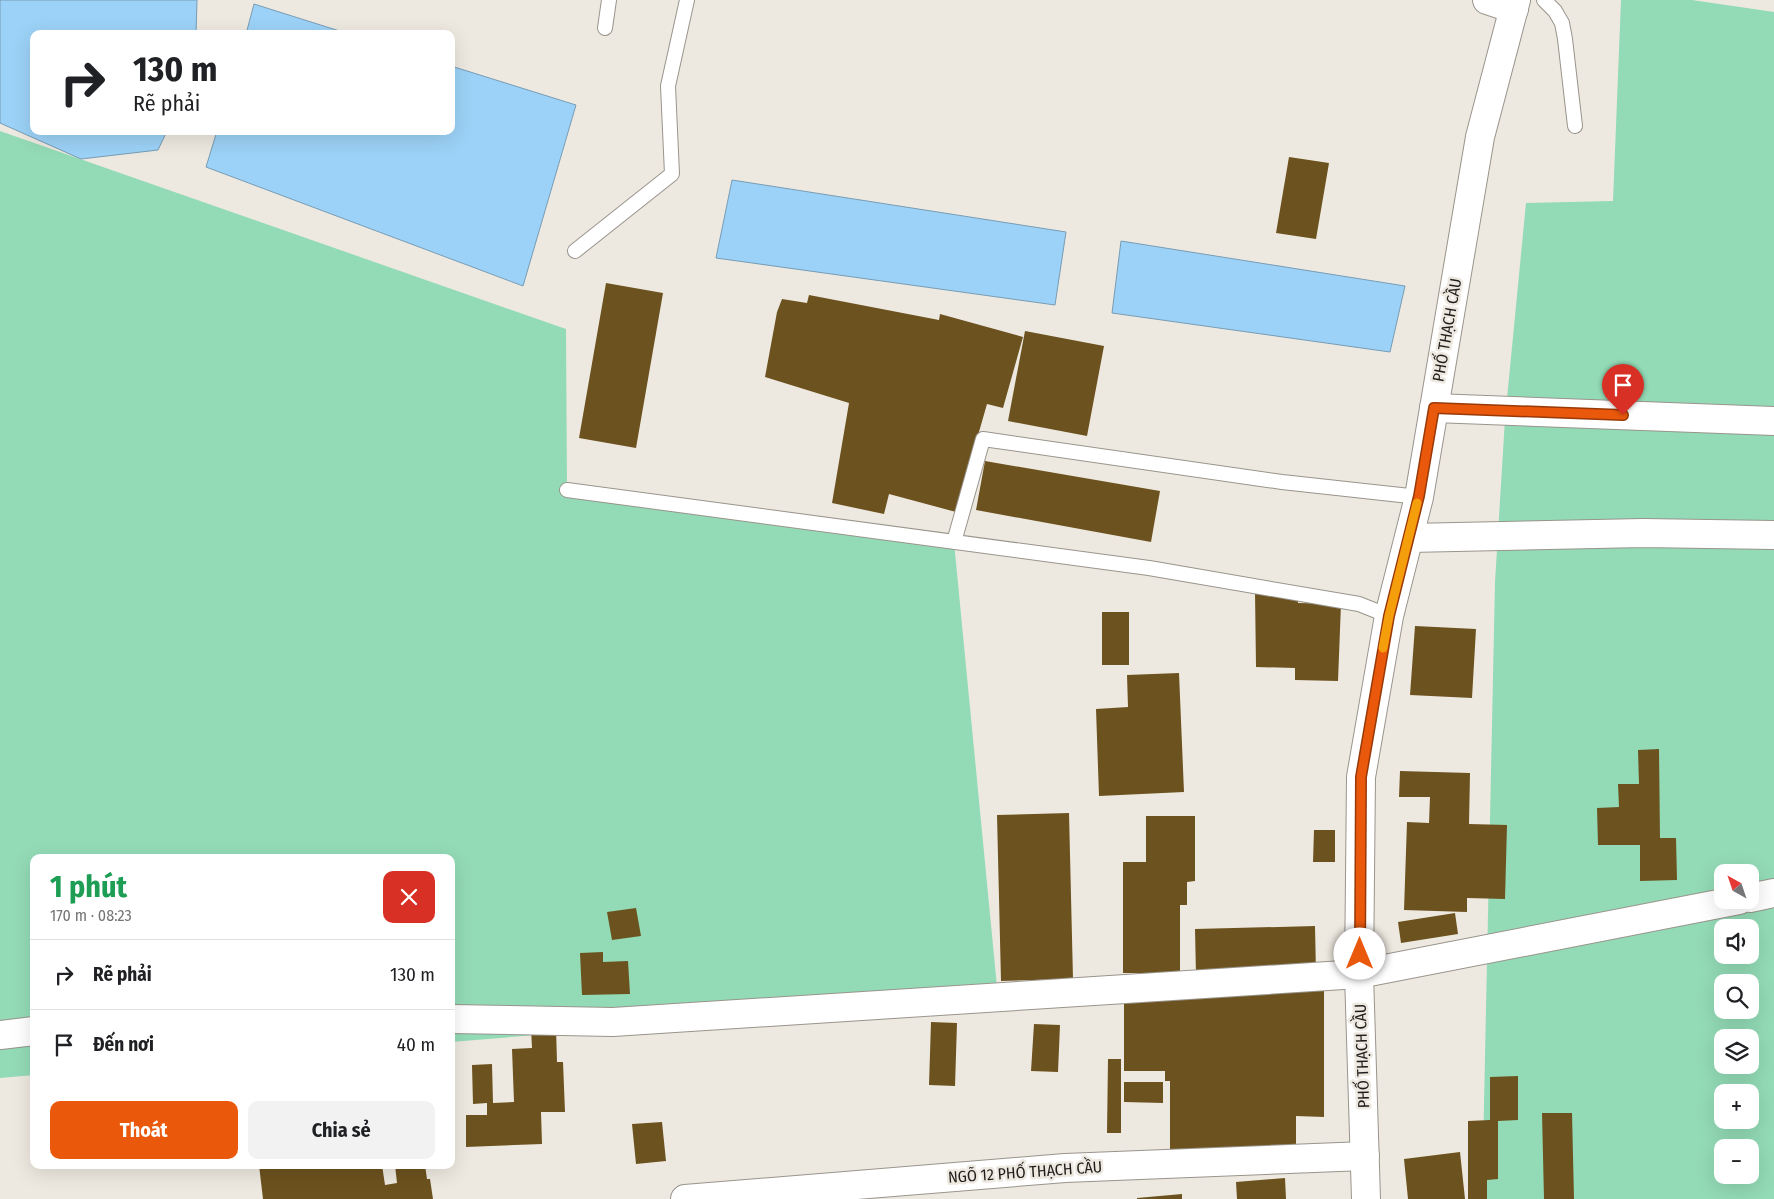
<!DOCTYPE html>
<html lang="vi">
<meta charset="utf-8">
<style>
:root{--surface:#fff;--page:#f2f2f2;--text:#202124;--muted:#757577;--line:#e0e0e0;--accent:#ea580c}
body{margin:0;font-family:"Fira Sans Condensed",sans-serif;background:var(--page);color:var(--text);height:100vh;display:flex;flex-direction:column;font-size:19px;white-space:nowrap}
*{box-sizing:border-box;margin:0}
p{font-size:16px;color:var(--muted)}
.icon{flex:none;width:28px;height:28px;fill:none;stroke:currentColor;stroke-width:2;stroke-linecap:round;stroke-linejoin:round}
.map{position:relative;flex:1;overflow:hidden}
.sheet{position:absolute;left:30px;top:854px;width:425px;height:315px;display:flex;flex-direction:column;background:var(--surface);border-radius:10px;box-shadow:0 5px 20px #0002}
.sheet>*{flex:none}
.guide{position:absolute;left:30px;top:30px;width:425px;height:105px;border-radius:10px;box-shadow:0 5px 20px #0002;background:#fff;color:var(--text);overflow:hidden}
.needle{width:32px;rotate:320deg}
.buttons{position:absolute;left:1714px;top:864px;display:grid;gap:10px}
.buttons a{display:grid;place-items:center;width:45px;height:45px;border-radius:10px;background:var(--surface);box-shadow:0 5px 20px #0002;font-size:25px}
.pin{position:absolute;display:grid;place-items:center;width:42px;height:42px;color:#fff;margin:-51px -21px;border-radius:50% 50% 50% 0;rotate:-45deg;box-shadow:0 0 5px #0007}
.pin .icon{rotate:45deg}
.me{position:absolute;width:55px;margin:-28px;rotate:0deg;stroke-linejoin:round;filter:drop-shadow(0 0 4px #0008)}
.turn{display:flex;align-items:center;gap:18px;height:105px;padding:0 20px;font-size:22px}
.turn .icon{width:65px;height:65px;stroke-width:2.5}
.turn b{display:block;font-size:35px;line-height:42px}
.round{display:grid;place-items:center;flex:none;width:52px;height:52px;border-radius:10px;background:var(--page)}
.headline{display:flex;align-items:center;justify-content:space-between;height:85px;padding:0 20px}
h1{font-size:30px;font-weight:700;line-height:38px;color:#1e9e55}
.cta{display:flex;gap:10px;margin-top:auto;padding:10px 20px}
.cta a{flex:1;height:58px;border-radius:10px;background:var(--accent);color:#fff;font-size:20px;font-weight:700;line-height:58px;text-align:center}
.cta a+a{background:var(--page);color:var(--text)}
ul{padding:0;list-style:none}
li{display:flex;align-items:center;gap:15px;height:70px;padding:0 20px;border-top:1px solid var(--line)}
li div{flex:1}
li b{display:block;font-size:19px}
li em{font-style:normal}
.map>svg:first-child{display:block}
.green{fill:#93dbb6;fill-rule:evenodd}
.water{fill:#9cd2f7;stroke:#779cb5}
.building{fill:#6c521e}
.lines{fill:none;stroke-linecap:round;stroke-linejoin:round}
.service-casing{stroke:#99948c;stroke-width:16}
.minor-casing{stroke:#99948c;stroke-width:30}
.tertiary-casing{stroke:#99948c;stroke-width:30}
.service{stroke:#fff;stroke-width:14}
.minor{stroke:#fff;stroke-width:28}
.tertiary{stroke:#fff;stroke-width:28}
.route-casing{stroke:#983908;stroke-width:12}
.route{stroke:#ea580c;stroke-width:9}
.slow{stroke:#f59e0b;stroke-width:9}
.labels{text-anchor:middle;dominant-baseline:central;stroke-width:5;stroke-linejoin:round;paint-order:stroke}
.street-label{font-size:16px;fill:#201e1b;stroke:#eee9e0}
</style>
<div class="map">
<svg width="1774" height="1199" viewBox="0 0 1774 1199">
<rect width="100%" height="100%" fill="#eee9e0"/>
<path class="green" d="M1621,0H1692L1774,12V1199H1482L1495,582L1505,419L1526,203L1613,201ZM1722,872H1750V900H1722ZM1722,928H1750V955H1722ZM1722,982H1750V1010H1722ZM1722,1038H1750V1065H1722ZM1722,1092H1750V1120H1722ZM1722,1148H1750V1175H1722Z
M0,131L566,329L567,490L954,542L998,997L451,1042V858H34V1075L0,1078Z"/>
<path class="water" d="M0,0H197L196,34H34V131H167L158,150L81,159L0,123Z
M254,4L349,34H246Z
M451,66L576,105L523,286L206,167L217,131H451Z
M732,180L1066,232L1055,305L716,258Z
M1121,241L1405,286L1390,352L1112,313Z"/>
<path class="building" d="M1289,157L1329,163L1316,239L1276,233Z
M606,283L663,293L636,448L579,438Z
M809,295L939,320L940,314L1023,337L1003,408L987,404L956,512L889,494L884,514L832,503L849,403L765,377L777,312L782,299L807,303Z
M1025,331L1104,346L1087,436L1008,421Z
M985,461L1160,491L1151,542L976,510Z
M1255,592L1298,597V603L1341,604L1338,681L1295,680V668L1256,667Z
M1102,612H1129V665H1102Z
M1415,626L1476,629L1472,698L1410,695Z
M1179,673L1184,792L1099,796L1096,709L1128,707L1127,675Z
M1659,749L1660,838H1676L1677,880L1640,881V845H1598L1597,808L1619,807L1618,784H1639L1638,750Z
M1400,771L1470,773L1469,824L1507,825L1505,899L1467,898V912L1404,910L1407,822L1429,823L1430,797H1399Z
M1069,813L1073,979L1001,981L997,815Z
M1146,816H1195V881L1187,882V905H1180V973H1123V862H1146Z
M1314,830H1335V862H1313Z
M636,908L641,936L612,940L607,912Z
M1455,913L1458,934L1401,943L1398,922Z
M1315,926L1316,974L1196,976L1195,929Z
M603,952V962L628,961L630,994L582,995L580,953Z
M1324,991V1117L1296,1116V1157L1170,1160V1081H1165V1071H1124V998H1212V992Z
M931,1022L957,1023L955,1086L929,1085Z
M1034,1024L1060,1025L1058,1072L1031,1071Z
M531,1028H556L557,1062H563L565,1112H541L542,1144L466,1147V1115H487V1103L473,1104L472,1065L492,1064L493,1103L514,1102L512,1049L532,1048Z
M1108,1059H1121V1133H1107Z
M1518,1076V1120L1498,1121V1179L1487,1180V1199H1468V1121L1490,1120V1077Z
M1124,1082H1163V1103L1124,1102Z
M1542,1113H1572L1574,1199H1544Z
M662,1122L666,1161L636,1164L632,1124Z
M1460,1152L1465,1199H1408L1404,1159Z
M259,1165H382L385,1185L397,1183L395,1165H425L427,1179H430L433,1199H263Z
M1285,1178L1286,1199H1237L1236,1182Z
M1182,1194V1199H1137V1198Z"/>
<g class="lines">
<defs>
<path id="service" d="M1544,0L1555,11L1562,23L1565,39L1575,126
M605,28L609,0
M575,251L672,174L668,86L687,0
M567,490L1149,568L1359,604L1389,616
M954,542L983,439L1282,482L1419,497"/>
<path id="minor" d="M1487,0L1514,9
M1434,408L1774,421
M1409,538L1643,533L1774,535
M1750,898L1774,893
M451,1019L613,1022L1359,974L1739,900
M0,1035L34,1031
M685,1199L1065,1168L1365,1156"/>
<path id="tertiary" d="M1366,1199L1359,974L1361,777L1389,616L1419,497L1480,137L1516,0"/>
</defs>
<use href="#service" class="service-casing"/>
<use href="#minor" class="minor-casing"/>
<use href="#tertiary" class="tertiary-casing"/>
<use href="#service" class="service"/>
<use href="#minor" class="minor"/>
<use href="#tertiary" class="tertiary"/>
</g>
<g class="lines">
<defs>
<path id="route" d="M1360,954L1361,777L1389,616L1419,496L1434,408L1623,415"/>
</defs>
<use href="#route" class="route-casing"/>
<use href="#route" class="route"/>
<path class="slow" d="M1383,648L1389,616L1417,503"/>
</g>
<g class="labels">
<g class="street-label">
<text transform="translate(1447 330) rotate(-80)">PHỐ THẠCH CẦU</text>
<text transform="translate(1362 1056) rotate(-92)">PHỐ THẠCH CẦU</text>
<text transform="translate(1025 1172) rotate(-4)">NGÕ 12 PHỐ THẠCH CẦU</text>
</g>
</g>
</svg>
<div class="buttons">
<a><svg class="needle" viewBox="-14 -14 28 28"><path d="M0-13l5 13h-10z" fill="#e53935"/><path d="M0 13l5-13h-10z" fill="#757577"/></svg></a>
<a><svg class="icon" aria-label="sound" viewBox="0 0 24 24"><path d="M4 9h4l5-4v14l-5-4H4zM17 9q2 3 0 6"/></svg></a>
<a><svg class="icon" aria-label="search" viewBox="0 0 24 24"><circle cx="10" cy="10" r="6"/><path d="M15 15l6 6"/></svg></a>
<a><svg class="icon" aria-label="layers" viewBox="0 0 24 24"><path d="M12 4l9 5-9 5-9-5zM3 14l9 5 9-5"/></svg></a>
<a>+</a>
<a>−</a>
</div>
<div class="pin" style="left:1623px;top:415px;background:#d93025"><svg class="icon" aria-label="arrive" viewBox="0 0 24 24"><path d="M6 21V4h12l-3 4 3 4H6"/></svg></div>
<svg class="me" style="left:1360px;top:954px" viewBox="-20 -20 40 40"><circle r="19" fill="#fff"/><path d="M0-13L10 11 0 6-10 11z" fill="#ea580c"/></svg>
<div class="guide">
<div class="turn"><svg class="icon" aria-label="right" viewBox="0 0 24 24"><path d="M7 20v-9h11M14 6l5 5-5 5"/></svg><div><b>130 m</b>Rẽ phải</div></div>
</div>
<section class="sheet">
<div class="headline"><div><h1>1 phút</h1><p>170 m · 08:23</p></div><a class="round" style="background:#d93025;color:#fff"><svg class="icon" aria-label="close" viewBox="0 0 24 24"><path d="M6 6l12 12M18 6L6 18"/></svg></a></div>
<ul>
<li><svg class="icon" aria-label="right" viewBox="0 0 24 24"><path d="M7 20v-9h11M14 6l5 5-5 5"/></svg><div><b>Rẽ phải</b></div><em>130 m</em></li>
<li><svg class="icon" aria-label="arrive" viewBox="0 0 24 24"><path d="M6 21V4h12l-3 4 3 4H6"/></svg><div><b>Đến nơi</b></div><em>40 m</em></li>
</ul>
<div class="cta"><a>Thoát</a><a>Chia sẻ</a></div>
</section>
</div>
